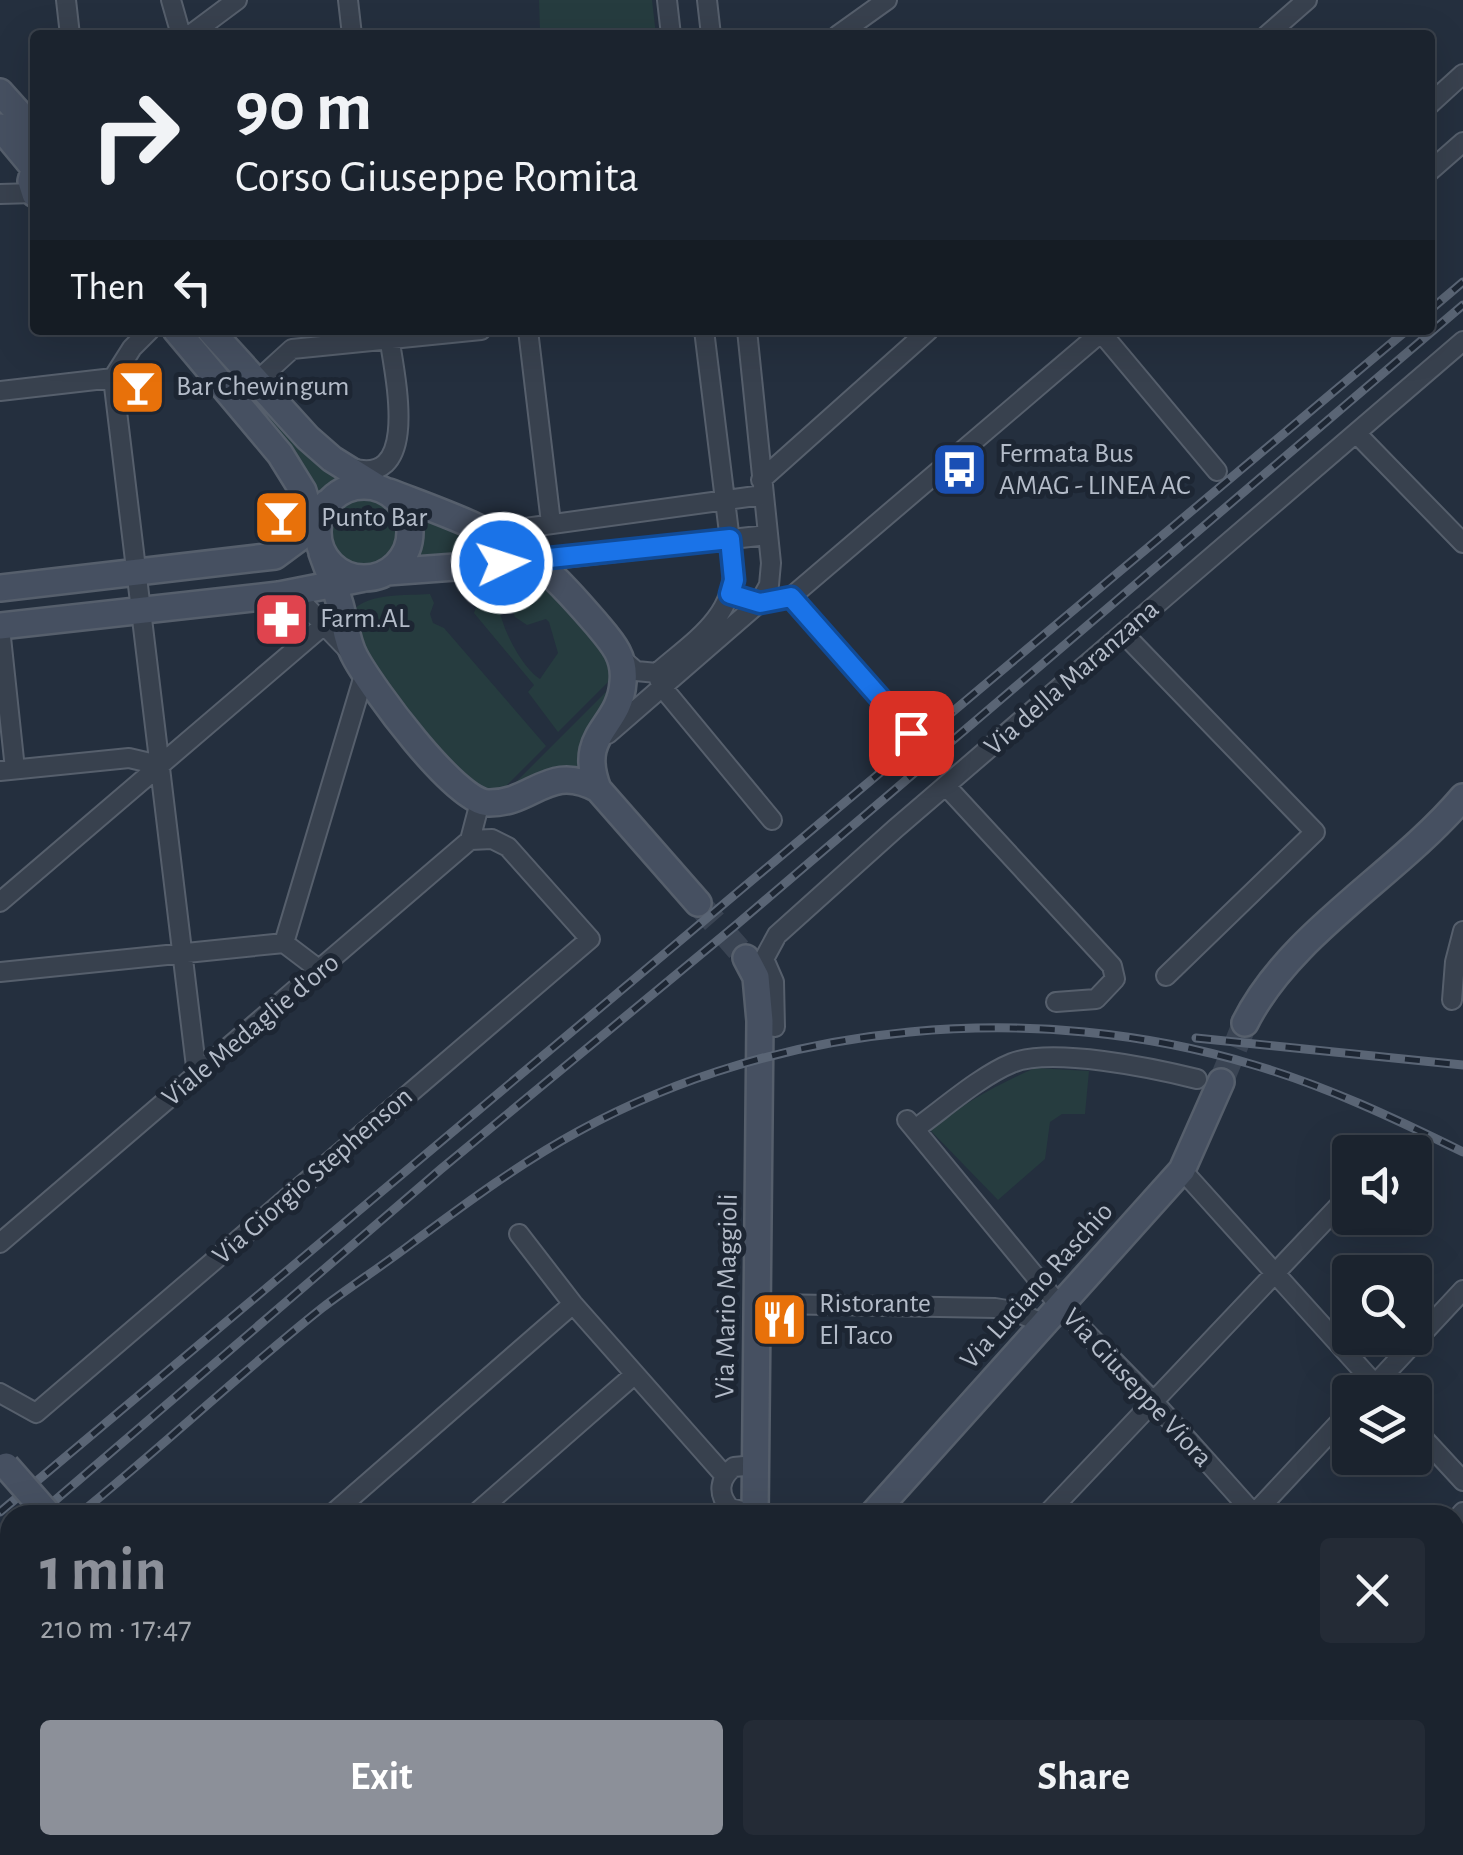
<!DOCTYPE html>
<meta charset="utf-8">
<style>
:root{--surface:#1b232e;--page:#242b36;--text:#f1f3f6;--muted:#a0a4aa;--line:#39404a;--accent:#8c9099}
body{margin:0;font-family:"Alegreya Sans",sans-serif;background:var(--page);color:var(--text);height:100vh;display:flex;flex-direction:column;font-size:38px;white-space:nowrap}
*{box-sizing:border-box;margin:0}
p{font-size:32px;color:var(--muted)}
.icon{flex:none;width:55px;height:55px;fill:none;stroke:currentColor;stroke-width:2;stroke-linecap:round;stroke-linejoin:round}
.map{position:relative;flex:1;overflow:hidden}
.sheet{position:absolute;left:0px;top:1505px;width:1465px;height:350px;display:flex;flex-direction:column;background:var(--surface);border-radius:30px 30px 0 0;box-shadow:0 10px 40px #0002,0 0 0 2px var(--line)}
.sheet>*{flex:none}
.guide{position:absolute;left:30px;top:30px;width:1405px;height:305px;border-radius:10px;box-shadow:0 10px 40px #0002,0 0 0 2px var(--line);background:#1b232e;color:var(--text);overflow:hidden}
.buttons{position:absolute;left:1332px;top:1135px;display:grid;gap:20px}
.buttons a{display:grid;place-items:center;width:100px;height:100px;border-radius:10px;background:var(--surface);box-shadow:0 10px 40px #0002,0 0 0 2px var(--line);font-size:50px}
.pin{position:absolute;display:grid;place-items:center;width:85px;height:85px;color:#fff;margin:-42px;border-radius:20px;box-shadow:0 5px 15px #0006}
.me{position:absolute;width:110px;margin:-55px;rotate:86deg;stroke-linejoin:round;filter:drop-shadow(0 0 8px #0008)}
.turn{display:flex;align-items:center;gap:35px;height:210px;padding:0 40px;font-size:45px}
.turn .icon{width:130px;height:130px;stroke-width:2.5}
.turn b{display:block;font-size:70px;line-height:85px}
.then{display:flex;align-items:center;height:95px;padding:0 40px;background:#0003;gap:20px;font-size:38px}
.round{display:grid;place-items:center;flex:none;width:105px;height:105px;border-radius:10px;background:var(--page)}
.overview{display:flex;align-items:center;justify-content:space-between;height:170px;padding:0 40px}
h1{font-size:60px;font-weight:600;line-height:75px;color:var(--accent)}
.action{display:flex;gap:20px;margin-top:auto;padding:20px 40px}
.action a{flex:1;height:115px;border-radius:10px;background:var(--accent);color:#fff;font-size:40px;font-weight:600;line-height:115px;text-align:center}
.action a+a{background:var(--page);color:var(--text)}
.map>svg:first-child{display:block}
.green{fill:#263c3f}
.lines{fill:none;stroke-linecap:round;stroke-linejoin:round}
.secondary-tunnel{stroke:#3a4453;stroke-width:25;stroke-dasharray:25 12;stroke-linecap:butt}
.street-casing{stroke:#565f6c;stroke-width:22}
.secondary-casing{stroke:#565f6c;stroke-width:30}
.street{stroke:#38414e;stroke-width:18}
.secondary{stroke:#465061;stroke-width:25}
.rail-casing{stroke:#5a6575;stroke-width:9}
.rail{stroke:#1d2633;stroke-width:5;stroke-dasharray:15;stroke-linecap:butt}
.secondary-bridge-casing{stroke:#565f6c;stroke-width:30;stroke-linecap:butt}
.secondary-bridge{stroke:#465061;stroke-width:25}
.route-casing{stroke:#114b97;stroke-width:25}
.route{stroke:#1a73e8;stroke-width:18}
.labels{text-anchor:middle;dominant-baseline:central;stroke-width:10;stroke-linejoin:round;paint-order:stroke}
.poi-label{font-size:28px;fill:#b4bcc9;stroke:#1d2633;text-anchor:start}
.street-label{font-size:28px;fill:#b4bcc9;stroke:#1d2633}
</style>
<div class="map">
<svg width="1463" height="1855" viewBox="0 0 1463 1855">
<rect width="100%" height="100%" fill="#242f3e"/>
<path class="green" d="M539,0H652L656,35H550L549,31L540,32Z
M186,330H197L297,445L340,480L315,500Z
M330 531a34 34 0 1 1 68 0a34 34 0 1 1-68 0Z
M418,513L506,554L412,560L420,538Z
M522,574C567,580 595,637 619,671L558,732L528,692L534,685L474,613L481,595L499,597C495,617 521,668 540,679L558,653L549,622L546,619L527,625L515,617L510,604L515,589L500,579Z
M430,594L434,603L430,614L433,623L444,628L546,746L492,800L481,799L356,654L351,612C369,592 405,596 430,594Z
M623,675L593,778L497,801Z
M1035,1068L1089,1071L1085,1114H1062L1050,1122L1045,1159L998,1200L931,1131C962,1103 997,1085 1035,1068Z
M35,1845H231L238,1855H38L32,1847Z"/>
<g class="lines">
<path class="secondary-tunnel" d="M698,903L746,958
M1221,1082L1245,1023"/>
<defs>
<path id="street" d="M66,0L70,35
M171,0L181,35
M348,0L352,35
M667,0L671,35
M707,0L711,35
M190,35L237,0
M838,35L887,0
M1267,35L1307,0
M1430,104L1463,74
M1430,171L1463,142
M0,194L35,193
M150,330L132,348L113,378L197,1075
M528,330L551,523
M1099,330L1217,471
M257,381L292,349L481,330
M0,391L113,378
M1356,433L1463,543
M352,468C423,488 393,368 388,330
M761,480L929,330
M488,533L763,495
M536,561L767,535
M286,594L302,602L351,653
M730,595L759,603L791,597L1104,330
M791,597L911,733
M0,628L15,769
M1124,634L1315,832L1166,976
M621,658L636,671L657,673C691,643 736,617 733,565L704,330
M659,679L662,687L772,820
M608,734L759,603L769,585L771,563L747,330
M0,771L129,758L159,765
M946,786L1112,966L1115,979L1096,999L1056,1002
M0,902L324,625
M284,943L365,672
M0,972L284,943L321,971
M1452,1000L1455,962L1463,931
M775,1027L774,982L764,959L777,935L895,829L1463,341
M907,1120L1059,1305L1154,1402L1255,1515
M915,1129C943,1109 980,1076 1012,1063C1052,1047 1153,1068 1197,1079
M1182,1170L1382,1392
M519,1234L573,1304L725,1476
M0,1243L470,840L480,802
M760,1324L764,1310L773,1304L995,1308L1013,1311L1043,1323
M1368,1392L1463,1290
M0,1393L36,1413L590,939L508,847L492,839L470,840
M1415,1429L1463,1481
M755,1514L730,1508C717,1494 719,1478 734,1467L755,1465
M331,1515L573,1304
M474,1515L634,1375
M1046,1515L1350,1194
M1253,1515L1350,1411
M1455,1521L1463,1512
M1455,1711L1463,1701
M475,1845L483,1855
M861,1845L872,1855
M1253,1845L1264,1855
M936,1855L945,1845
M1345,1855L1353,1845"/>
<path id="secondary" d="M0,92L35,131
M0,127L34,168
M35,166L31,181L35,194
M176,330L280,454L303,491L316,534
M210,330L308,438L332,459L377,487
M318 532a46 46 0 1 1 92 0a46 46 0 1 1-92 0Z
M389,492C438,511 493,529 535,561C557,578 577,601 595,622C611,641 626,656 623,682C620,729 576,732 598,789L698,903
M322,553C328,570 335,587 340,604C345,621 346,641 355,657C371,687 455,802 488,803C534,804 548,762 598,789
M387,572L536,561
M0,588L275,556L298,539L327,503
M0,626L279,595L365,578
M746,958L756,977L760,1021L755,1515
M1245,1023C1290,933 1397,875 1463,797
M872,1515L1182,1170L1221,1082
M288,1845L295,1855
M349,1845L356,1855
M750,1855V1845"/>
</defs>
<use href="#street" class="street-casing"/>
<use href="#secondary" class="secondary-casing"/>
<use href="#street" class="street"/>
<use href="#secondary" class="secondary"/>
<defs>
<path id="rail" d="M1430,310L1463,282
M1196,1038L1463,1065
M0,1512L1407,330
M38,1515L441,1169L735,926L1463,305
M78,1515C161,1448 239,1374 322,1308C351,1286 382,1266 411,1244C465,1204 520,1163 579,1131C779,1021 1036,999 1254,1065C1326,1086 1396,1119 1463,1152
M0,1534L10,1526
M0,1561L10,1552
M0,1582L10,1573"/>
</defs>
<use href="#rail" class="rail-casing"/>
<use href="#rail" class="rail"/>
<defs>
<path id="secondary-bridge" d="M6,1466L49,1515"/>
</defs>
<use href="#secondary-bridge" class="secondary-bridge-casing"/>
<use href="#secondary-bridge" class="secondary-bridge"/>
</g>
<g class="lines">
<defs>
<path id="route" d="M502,563L730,539L734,580L730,594L760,603L791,597L911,733"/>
</defs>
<use href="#route" class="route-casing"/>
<use href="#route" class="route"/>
</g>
<defs>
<symbol id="bar-square" viewBox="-11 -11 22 22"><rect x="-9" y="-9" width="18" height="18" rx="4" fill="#e8710a" stroke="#1d2633"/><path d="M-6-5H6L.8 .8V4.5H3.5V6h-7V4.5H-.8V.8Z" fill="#fff"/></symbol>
<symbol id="bus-square" viewBox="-11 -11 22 22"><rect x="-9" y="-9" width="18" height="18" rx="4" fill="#1a4fb4" stroke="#1d2633"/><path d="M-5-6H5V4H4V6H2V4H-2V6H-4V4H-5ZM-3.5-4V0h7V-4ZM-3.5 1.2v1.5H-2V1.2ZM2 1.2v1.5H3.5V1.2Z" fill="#fff"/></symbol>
<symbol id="pharmacy-square" viewBox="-11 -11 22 22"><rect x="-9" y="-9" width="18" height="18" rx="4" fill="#e0444e" stroke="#1d2633"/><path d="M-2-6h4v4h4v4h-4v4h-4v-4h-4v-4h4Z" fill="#fff"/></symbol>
<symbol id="restaurant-square" viewBox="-11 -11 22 22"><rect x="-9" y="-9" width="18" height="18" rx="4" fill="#e8710a" stroke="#1d2633"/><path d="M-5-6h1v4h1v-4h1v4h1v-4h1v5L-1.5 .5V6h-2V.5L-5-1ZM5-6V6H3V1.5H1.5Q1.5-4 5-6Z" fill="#fff"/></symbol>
</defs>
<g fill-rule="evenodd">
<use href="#bar-square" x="106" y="356" width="63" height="63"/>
<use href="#bus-square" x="928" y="438" width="63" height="63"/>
<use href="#bar-square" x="250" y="486" width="63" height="63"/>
<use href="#pharmacy-square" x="250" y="588" width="63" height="63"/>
<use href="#restaurant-square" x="748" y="1288" width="63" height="63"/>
</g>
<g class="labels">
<g class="poi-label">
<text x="176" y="387">Bar Chewingum</text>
<text x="999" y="454">Fermata Bus<tspan x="999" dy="32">AMAG - LINEA AC</tspan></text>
<text x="321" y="518">Punto Bar</text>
<text x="320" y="619">Farm.AL</text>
<text x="819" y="1304">Ristorante<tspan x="819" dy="32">El Taco</tspan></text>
</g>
<g class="street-label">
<text transform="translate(1072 678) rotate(-41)">Via della Maranzana</text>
<text transform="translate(251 1030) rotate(-40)">Viale Medaglie d'oro</text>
<text transform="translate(313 1176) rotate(-41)">Via Giorgio Stephenson</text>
<text transform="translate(1037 1286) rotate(-48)">Via Luciano Raschio</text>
<text transform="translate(727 1296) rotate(-89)">Via Mario Maggioli</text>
<text transform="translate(1137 1388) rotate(47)">Via Giuseppe Viora</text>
</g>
</g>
</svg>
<div class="buttons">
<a><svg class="icon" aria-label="sound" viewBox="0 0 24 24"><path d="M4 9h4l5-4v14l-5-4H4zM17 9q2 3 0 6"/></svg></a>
<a><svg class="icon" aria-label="search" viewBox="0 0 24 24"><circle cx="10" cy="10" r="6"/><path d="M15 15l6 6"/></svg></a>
<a><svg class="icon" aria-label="layers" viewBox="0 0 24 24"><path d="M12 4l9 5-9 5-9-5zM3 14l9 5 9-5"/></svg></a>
</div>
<div class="pin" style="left:911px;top:733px;background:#d93025"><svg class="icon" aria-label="arrive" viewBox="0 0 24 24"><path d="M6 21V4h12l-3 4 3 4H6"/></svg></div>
<svg class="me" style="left:502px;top:563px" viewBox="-20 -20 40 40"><circle r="17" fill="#1a73e8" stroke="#fff" stroke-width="3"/><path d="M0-11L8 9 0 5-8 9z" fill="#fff"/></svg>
<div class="guide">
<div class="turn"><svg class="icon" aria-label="right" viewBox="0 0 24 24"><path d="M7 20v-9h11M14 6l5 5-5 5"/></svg><div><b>90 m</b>Corso Giuseppe Romita</div></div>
<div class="then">Then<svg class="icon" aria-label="left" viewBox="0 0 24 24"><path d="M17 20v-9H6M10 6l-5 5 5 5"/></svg></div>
</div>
<section class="sheet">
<div class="overview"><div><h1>1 min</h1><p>210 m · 17:47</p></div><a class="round"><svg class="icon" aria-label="close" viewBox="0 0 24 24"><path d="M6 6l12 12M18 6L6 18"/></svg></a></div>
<div class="action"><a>Exit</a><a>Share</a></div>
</section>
</div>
